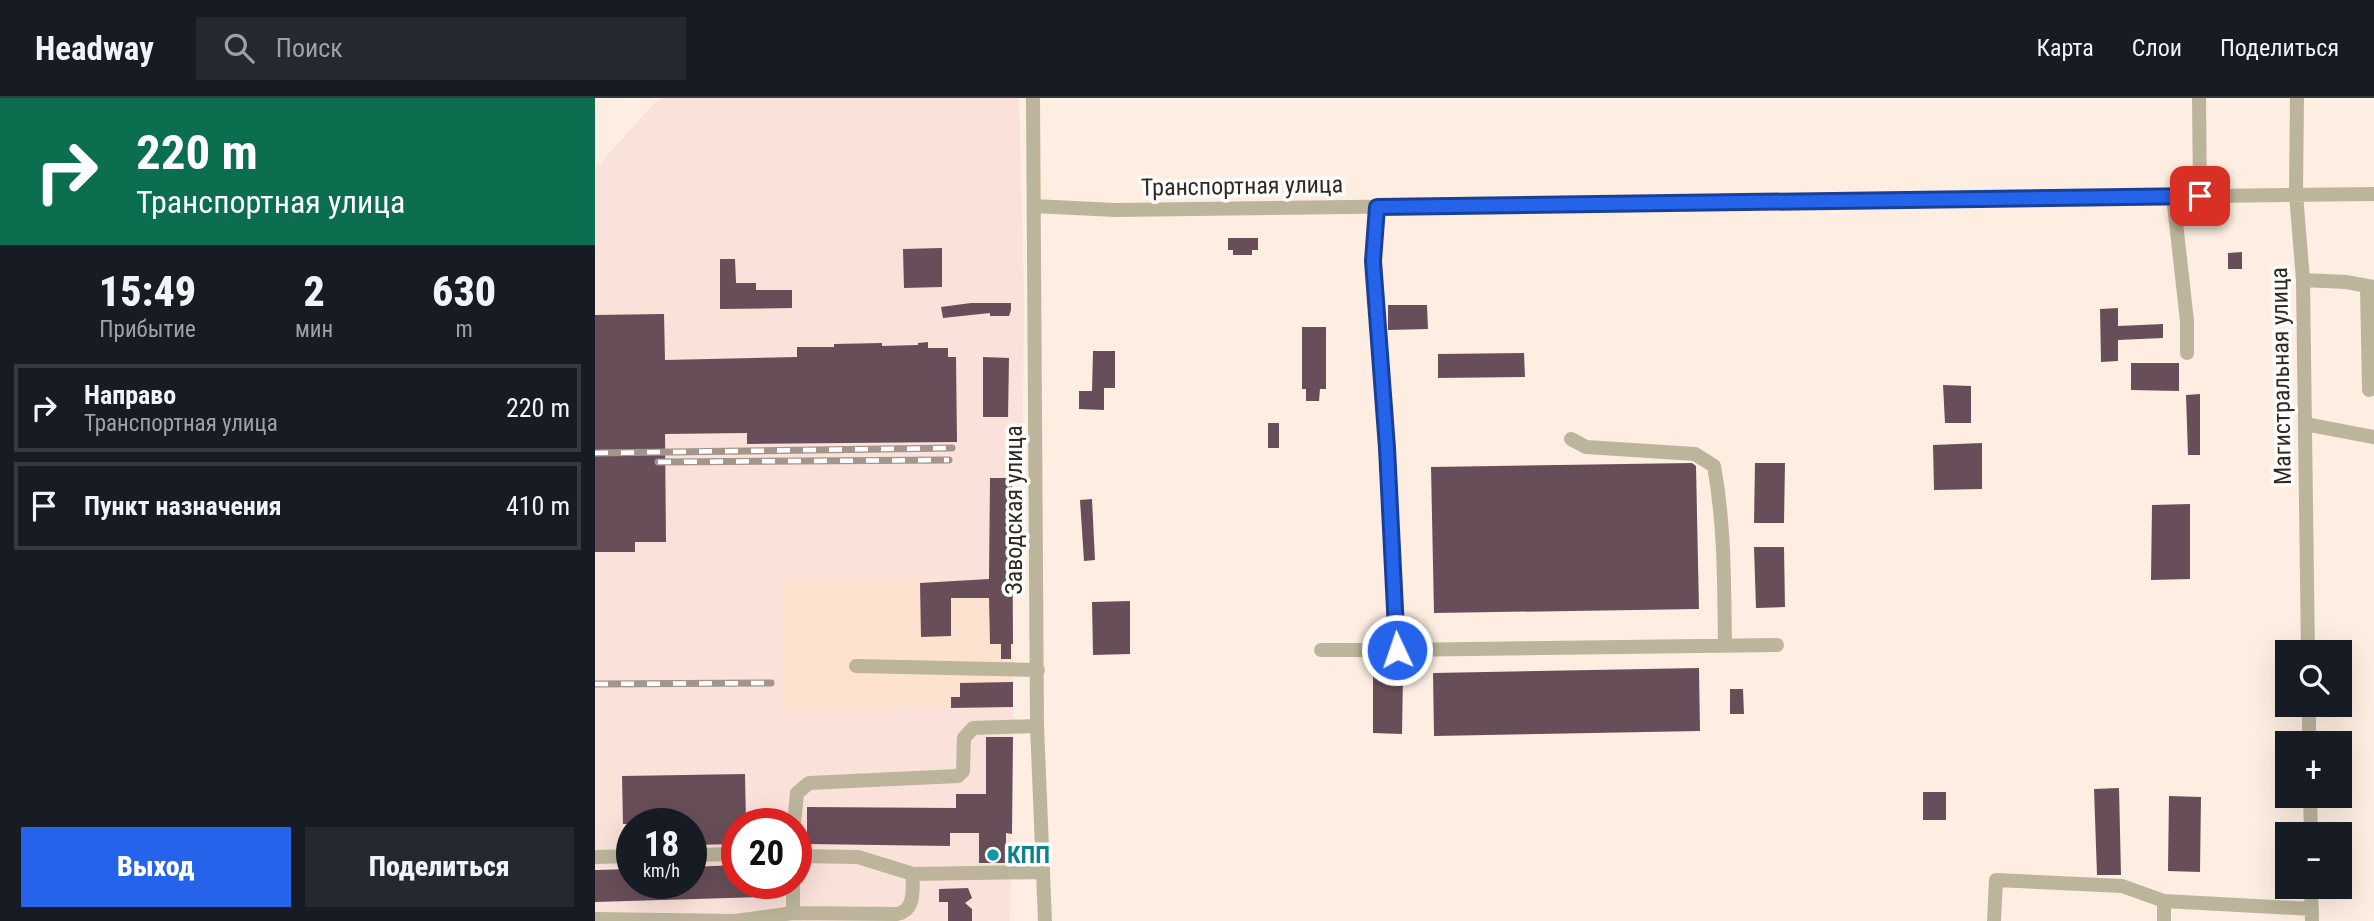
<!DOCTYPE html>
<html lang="ru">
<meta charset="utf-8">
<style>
:root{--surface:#171b24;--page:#242831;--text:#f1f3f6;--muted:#9ea1a6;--line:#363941;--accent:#2563eb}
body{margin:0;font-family:"Roboto Condensed",sans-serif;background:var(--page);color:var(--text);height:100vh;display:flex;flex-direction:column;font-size:26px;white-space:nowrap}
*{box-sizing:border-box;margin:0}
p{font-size:23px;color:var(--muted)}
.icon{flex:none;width:38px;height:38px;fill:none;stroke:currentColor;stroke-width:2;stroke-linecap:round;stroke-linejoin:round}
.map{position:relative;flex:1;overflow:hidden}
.drawer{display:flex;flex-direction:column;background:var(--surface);width:595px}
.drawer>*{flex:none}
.guide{background:#0b6e4f;color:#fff;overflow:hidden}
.fabs{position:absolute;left:1680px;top:542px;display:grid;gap:14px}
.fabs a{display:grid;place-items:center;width:77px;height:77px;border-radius:0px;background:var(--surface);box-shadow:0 7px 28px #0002;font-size:35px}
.speed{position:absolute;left:21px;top:710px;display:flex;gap:14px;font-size:35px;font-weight:700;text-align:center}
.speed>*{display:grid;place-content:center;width:91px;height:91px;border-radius:50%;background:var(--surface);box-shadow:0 7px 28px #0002;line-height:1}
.speed small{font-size:18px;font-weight:400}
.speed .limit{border:10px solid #d22;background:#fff;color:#111}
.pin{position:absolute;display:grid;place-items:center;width:60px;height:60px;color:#fff;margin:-30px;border-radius:14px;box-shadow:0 4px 10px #0006}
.me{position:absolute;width:77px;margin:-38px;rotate:357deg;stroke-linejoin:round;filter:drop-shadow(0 0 5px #0008)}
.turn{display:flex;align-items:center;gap:24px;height:147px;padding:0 21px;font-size:32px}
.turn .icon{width:91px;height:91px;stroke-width:2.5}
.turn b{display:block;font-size:49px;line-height:60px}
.eta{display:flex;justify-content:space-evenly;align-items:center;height:119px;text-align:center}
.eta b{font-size:42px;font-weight:800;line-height:49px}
.button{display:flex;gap:14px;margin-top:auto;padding:14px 21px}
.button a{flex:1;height:80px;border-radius:0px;background:var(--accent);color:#fff;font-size:28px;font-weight:800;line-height:80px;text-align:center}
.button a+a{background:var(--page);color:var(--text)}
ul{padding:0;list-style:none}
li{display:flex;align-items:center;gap:21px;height:88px;margin:0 14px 10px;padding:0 7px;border:4px solid var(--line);border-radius:0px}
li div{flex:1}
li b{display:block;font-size:26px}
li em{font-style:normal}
header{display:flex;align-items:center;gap:42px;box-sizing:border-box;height:98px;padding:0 35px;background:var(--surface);border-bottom:2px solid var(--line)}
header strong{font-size:33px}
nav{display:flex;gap:38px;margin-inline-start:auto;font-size:24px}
.search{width:490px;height:63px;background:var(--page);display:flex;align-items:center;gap:18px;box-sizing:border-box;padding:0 24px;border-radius:0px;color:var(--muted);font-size:26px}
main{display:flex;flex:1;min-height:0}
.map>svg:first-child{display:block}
.built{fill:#fde2cf}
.industrial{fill:#fae1da;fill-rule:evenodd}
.building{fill:#684e58}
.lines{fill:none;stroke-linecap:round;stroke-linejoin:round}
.minor{stroke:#bcb59b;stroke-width:14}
.rail-casing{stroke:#a2958b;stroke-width:7}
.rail{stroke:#fff;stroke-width:4.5;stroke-dasharray:13;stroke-linecap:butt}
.route-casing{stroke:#184099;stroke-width:18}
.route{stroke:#2563eb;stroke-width:12}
.culture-dot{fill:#0f9aa8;stroke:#fff;stroke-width:2.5}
.labels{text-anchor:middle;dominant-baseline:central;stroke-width:7;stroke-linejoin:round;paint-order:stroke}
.street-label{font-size:24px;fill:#322921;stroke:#fff}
.culture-label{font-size:24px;font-weight:bold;fill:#0d838f;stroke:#fff;text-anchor:start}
</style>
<header>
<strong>Headway</strong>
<div class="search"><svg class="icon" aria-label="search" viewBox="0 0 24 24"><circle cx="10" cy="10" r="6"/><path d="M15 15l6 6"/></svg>Поиск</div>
<nav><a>Карта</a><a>Слои</a><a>Поделиться</a></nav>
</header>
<main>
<section class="drawer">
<div class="guide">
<div class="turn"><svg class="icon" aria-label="right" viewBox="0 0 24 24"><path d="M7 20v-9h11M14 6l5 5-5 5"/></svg><div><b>220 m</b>Транспортная улица</div></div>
</div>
<div class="eta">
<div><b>15:49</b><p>Прибытие</p></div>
<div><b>2</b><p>мин</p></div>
<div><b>630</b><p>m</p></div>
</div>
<ul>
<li><svg class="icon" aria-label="right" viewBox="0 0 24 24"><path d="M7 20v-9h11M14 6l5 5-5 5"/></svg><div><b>Направо</b><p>Транспортная улица</p></div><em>220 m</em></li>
<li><svg class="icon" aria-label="arrive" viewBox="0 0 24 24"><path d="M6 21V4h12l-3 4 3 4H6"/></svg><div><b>Пункт назначения</b></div><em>410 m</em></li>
</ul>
<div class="button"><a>Выход</a><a>Поделиться</a></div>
</section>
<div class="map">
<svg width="1779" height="823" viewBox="0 0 1779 823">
<rect width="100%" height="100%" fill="#feeee2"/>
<path class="built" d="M189,481H418V609L189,612Z"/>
<path class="industrial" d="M64,0H424L429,193L428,337L417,338L418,481L189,482V612L418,609L415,823H0V772L37,771V786H96V726H37V769L0,770V71ZM142,726H201V786H142Z"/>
<path class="building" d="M633,140H663V152H657V157H638V152H633Z
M347,150V189L309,190L308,151Z
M1647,154V171H1633V155Z
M125,161H140L141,185H161V192H197V210L125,211Z
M376,205H416V212L414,218H395V215L348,220L346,209Z
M793,207H832L833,231L793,232Z
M1523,210V228L1568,226V240L1523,242V263L1506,264L1505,211Z
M69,216L70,262L202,259V249H239V246L287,245V248L323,247V245L333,244V250H353V259H361L362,344L152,346V335L70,336L71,444H40V454H0V217Z
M707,229H731V291H725L724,303H711V291H707Z
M498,253H520V290H509V312L484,311V293H497Z
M929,255L930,279L843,280V256Z
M388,259L414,260L413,319H388Z
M1536,265H1584V293L1536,292Z
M1348,287L1376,288V325H1350Z
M1605,296V357H1593L1591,297Z
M673,325H684V350H673Z
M1387,345V391L1339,392L1338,347Z
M1097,365L1101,368L1104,511L839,515L836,369Z
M1160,365H1190L1189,425H1159Z
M395,380H417L418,546H416V561H406V546H395L394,500H356V538L326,539L325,485L394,481Z
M497,401L500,462L489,463L485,402Z
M1595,406V481L1556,482L1557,407Z
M1159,449H1189L1190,509L1161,510Z
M535,503V556L498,557L497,504Z
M1104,570L1105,633L839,638L838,575Z
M778,575H808L807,636L778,635Z
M418,584V609L356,610V599H365V585Z
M1135,591H1148L1149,616H1135Z
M391,639H418L417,736L411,735V765H384V735H355V748L212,746V709L361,710V696H391Z
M150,676L151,726H142V746L96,747V726H28L27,678Z
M1524,690L1526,777H1502L1499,691Z
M1328,694H1351V722H1328Z
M1574,698L1606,699L1605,774L1573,773Z
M142,767V786H167V799L0,804V772L37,771V786H96V769Z
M373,790L377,800L370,805L377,811V823H353V804H344V791Z"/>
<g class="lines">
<path class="minor" d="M438,0L442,628L450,823
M1604,0L1605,98
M1702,0L1701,96L1708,182L1713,555
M1578,98L1592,223V255
M439,108L520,112L1779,96
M1708,182L1751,184L1779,189
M1772,189L1774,292
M1710,326L1779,339
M976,341L991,349L1100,356L1119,368C1130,429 1129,487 1130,548
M726,552H802L792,350L778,164L782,109
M802,552L1182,547
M261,568L443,572
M1714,607V646
M1715,698L1716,737
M199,726L202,695L214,685L363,678L368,673L369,640L378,630L442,628
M96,757L142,756
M201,758L263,759L318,776
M0,759L37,758
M1716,789L1717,823
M1569,803V823
M198,815V786
M0,821L140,823L198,815L302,816C321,812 317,792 318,776L447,774
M1399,823L1401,782L1527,788L1569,803L1717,811"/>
<defs>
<path id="rail" d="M0,355L357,350
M63,364L354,362
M0,586L176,585"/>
</defs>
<use href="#rail" class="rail-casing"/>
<use href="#rail" class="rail"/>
</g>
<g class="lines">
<defs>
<path id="route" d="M802,552L792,350L778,163L782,109L1605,98"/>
</defs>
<use href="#route" class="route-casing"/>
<use href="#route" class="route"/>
</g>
<circle class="culture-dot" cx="398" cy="757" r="7"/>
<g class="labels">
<g class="street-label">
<text transform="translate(647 88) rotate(-1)">Транспортная улица</text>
<text transform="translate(1686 278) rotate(-91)">Магистральная улица</text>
<text transform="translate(419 412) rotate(-90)">Заводская улица</text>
</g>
<g class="culture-label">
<text x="412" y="757">КПП</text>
</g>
</g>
</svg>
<div class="fabs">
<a><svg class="icon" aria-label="search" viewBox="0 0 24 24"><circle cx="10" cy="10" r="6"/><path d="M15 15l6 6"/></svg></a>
<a>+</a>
<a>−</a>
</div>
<div class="speed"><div>18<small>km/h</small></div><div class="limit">20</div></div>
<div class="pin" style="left:1605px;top:98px;background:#d93025"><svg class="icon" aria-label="arrive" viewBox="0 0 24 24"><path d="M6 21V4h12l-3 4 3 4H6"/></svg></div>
<svg class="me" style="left:802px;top:552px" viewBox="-20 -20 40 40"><circle r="17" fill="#2563eb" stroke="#fff" stroke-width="3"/><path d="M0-11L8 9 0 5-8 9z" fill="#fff"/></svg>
</div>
</main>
